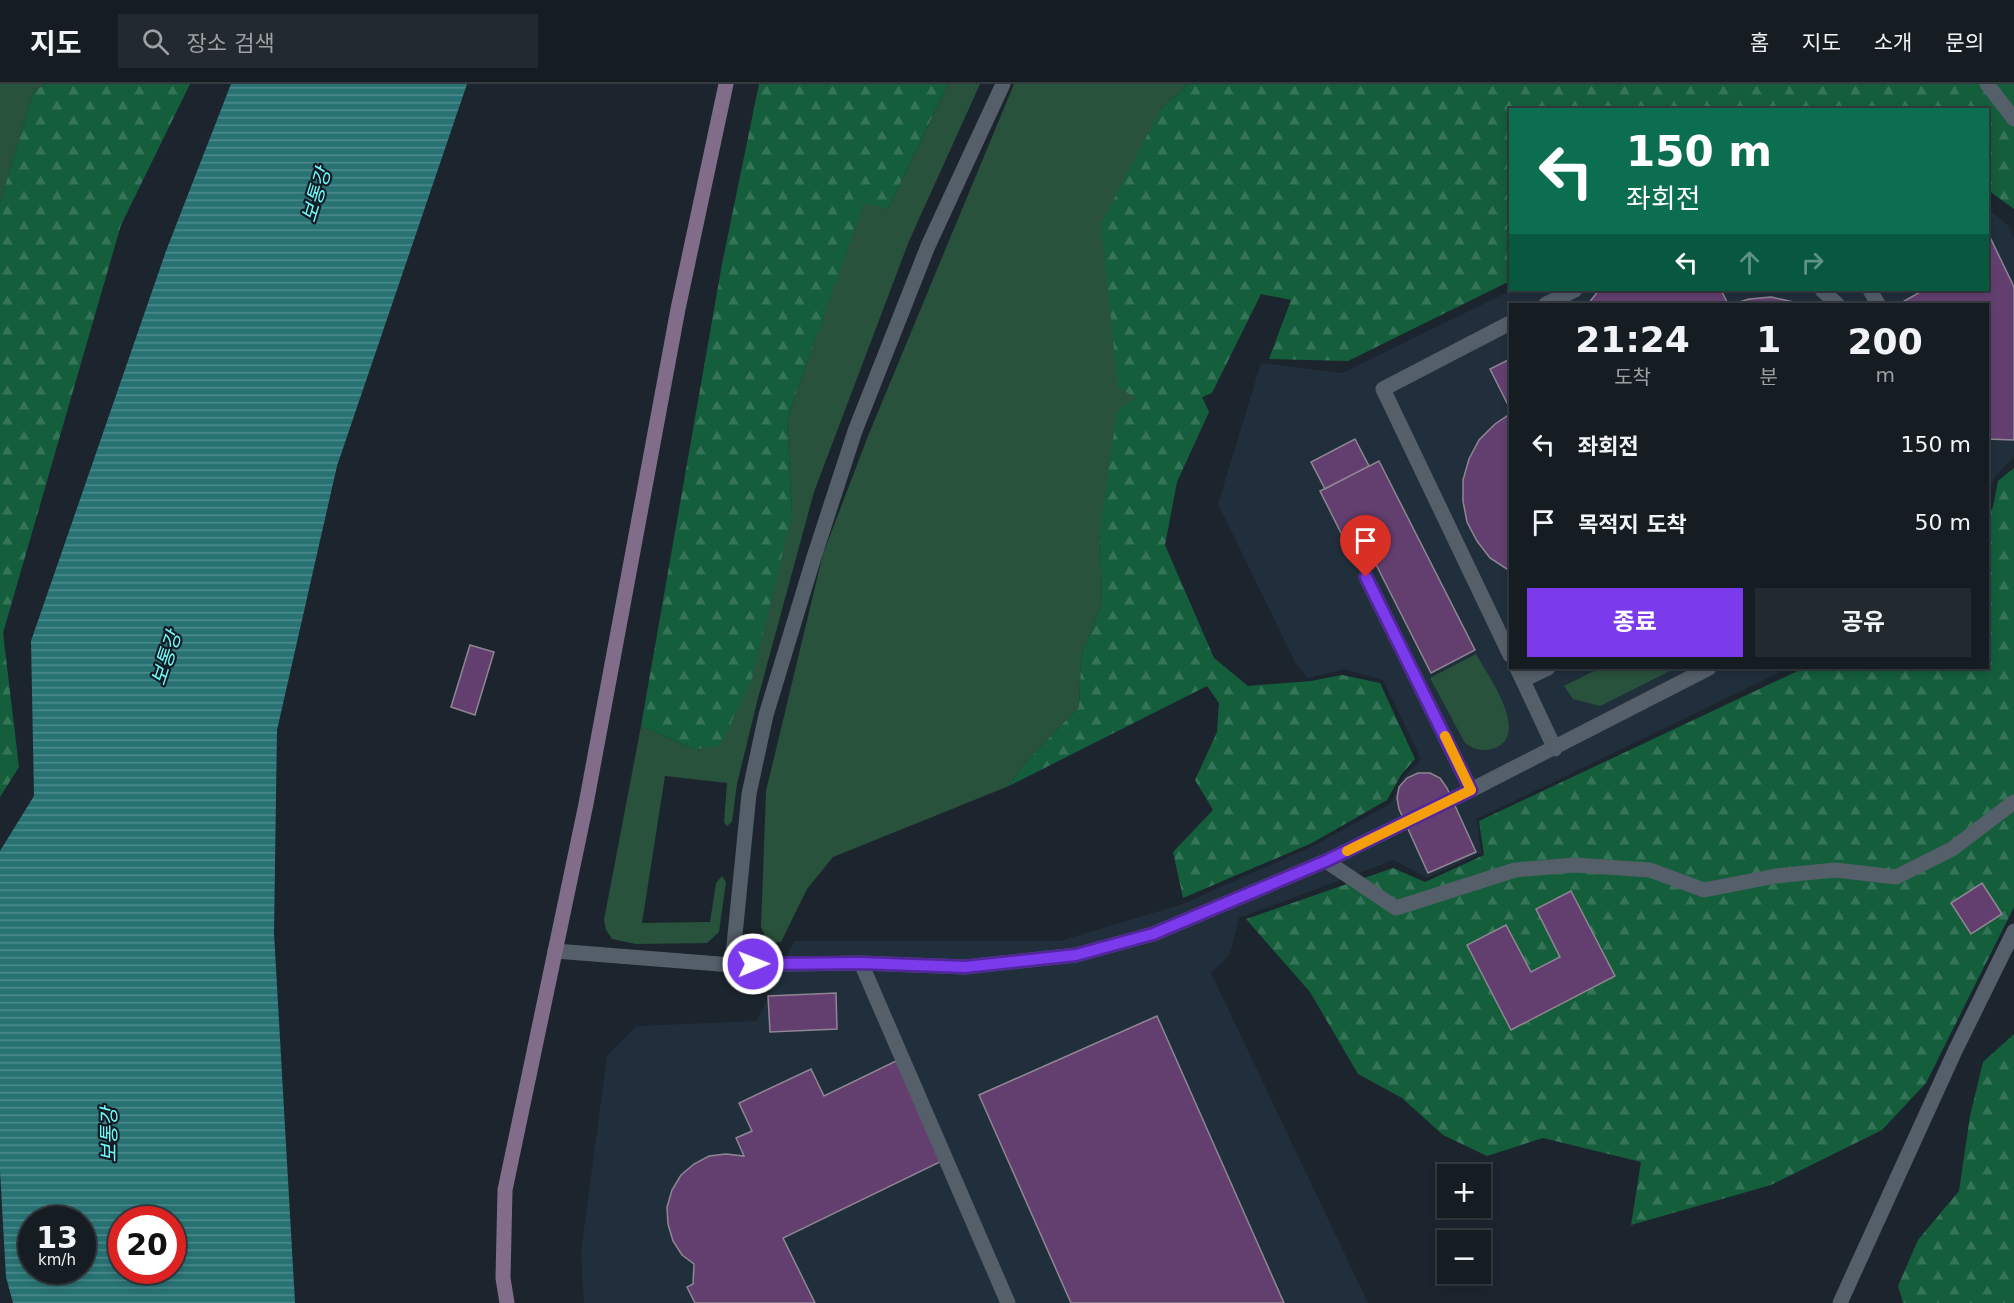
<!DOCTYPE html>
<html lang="ko">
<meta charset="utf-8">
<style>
:root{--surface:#151c22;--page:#22292f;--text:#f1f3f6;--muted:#9da1a5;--line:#343a40;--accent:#7c3aed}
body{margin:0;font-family:"DejaVu Sans","Noto Sans KR",sans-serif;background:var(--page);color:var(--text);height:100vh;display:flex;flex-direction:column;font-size:22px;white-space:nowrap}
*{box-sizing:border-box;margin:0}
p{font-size:20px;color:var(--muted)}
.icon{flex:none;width:33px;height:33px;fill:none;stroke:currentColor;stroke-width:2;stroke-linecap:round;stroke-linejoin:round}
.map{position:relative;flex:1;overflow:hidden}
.sheet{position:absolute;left:1509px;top:219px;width:480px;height:366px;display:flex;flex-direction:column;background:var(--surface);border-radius:0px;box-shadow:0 3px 9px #0003,0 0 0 2px var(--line)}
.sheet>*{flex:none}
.top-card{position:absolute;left:1509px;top:24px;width:480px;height:183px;border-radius:0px;box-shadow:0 3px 9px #0003,0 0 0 2px var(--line);background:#0b6e4f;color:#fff;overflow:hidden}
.buttons{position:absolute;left:1437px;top:1080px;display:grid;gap:12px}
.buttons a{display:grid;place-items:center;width:54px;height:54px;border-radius:0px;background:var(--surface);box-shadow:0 3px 9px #0003,0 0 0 2px var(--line);font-size:30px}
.speed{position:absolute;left:18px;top:1122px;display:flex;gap:12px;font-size:30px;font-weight:700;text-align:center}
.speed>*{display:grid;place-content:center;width:78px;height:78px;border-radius:50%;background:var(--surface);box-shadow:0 3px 9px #0003,0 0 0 2px var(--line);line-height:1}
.speed small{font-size:15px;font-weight:400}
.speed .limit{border:9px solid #d22;background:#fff;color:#111}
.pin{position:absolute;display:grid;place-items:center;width:51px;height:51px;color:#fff;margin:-62px -26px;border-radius:50% 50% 50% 0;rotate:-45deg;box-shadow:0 0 6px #0007}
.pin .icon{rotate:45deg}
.me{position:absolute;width:66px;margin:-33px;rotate:89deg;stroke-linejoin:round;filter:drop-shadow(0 0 4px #0008)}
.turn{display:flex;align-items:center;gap:21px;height:126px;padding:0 18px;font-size:27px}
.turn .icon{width:78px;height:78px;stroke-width:2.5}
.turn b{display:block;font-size:42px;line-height:51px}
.lanes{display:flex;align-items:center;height:57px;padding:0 18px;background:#0003;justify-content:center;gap:30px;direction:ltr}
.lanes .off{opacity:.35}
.eta{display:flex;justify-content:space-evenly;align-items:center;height:102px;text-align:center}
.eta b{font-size:36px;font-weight:700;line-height:42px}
.action{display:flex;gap:12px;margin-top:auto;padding:12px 18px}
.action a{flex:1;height:69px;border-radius:0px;background:var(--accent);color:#fff;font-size:24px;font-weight:700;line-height:69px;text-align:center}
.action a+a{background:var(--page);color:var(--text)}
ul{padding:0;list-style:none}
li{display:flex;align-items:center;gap:18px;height:78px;padding:0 18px}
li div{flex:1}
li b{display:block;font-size:22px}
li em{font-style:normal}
header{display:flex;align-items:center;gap:36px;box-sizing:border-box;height:84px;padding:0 30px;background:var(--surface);border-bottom:2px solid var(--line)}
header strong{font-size:28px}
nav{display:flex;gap:33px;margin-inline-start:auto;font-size:21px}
.search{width:420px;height:54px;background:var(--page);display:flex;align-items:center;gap:15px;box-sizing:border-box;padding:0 21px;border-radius:0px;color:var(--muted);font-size:22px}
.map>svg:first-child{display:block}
.built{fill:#212f3c}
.grass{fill:#28523b}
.forest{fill:url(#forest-firs)}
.water{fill:url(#water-rules);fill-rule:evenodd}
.building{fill:#633f70;stroke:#8f8692;stroke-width:1.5}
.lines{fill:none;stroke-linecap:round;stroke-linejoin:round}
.lane{stroke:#555f69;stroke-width:15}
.secondary{stroke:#816d89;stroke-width:15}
.route-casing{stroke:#51269a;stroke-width:15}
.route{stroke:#7c3aed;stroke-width:10}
.slow{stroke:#f59e0b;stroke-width:10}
.labels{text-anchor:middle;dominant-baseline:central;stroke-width:4.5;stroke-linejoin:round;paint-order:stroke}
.water-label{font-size:20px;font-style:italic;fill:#6ffafa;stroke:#131b24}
</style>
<header>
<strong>지도</strong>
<div class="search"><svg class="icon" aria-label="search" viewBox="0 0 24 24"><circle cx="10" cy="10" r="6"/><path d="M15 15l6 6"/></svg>장소 검색</div>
<nav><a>홈</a><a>지도</a><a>소개</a><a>문의</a></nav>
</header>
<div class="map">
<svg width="2014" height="1219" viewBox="0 0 2014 1219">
<defs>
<pattern id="forest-firs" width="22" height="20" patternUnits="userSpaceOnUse" patternTransform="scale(1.5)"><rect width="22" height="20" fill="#145e3c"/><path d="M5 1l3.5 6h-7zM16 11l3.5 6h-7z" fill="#357458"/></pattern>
<pattern id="water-rules" width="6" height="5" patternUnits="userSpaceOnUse" patternTransform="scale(1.5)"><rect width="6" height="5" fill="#287273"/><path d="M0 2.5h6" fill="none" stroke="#508c8d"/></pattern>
</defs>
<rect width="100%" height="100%" fill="#1c252e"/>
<path class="built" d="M1988,125L2008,141L2014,154V373L1995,392L1988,411V220H1510V584H1789L1477,735L1481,769L1427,794L1394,776L1239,834L1230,870L1211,889L1368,1219H584L581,1168L607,972L637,942L757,937L794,857H1060L1183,820L1311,763L1390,720L1403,694L1421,675L1383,596L1344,585L1308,594L1296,580L1218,420L1261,279L1342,289L1512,206H1988Z"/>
<path class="grass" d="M0,0H45L34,7L0,118Z
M948,0H980L909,157L814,408L758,614L737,700L732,738L727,742L724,738L727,699L665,692L642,839L710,838L716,799L722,792L726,798L719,848L707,859L636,860L612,855L606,846L604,836L641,642L694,665L792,430L787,335L864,118L888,125Z
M1014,0H1188L1161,25L1136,314L1100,448L1102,518L1081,573L1079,623L1024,680L1009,702L833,773L807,805L781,858L768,859L761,843L766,707L823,470L868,352Z
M1476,570C1487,591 1531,649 1495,664C1483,668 1475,666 1465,659L1430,594Z
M1600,584H1676L1600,622L1573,615L1564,602Z"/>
<path class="forest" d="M45,0H190L121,141L3,549L19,683L0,713V118L34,7Z
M759,0H948L888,125L864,119L787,335L792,430L752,594L720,662L694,665L641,642L722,180Z
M1188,0H2014V125L1988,106V26H1510V197L1348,277L1269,275L1291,216L1261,210L1212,309L1202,313L1209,328L1177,398L1165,461L1214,574L1248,602L1311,597L1342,591L1380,599L1415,675L1401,691L1387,716L1312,759L1183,814L1173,768L1213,726L1195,696L1217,648L1219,619L1207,602L1009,702L1024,680L1079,623L1081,573L1102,518L1100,448L1117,326L1136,314L1118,303L1101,140L1161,25Z
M2014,384V823L1926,999L1882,1046L1771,1101L1631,1141L1641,1078L1543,1054L1487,1072L1443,1051L1402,1014L1358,990L1310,908L1246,835L1393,784L1425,798L1484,771L1479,737L1804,584H1988V430L1993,423L1998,397Z
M2014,950V1219H1903L1898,1202L1918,1156L1959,1107L1970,1032L1983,978Z"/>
<path class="water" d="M231,0H467L337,382L277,646L274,849L295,1219H13L6,1193L0,1087V767L34,712L31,557L166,167ZM32,1136H82V1186H32ZM122,1136H172V1186H122Z"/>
<path class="building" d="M1988,149L2014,203V356L1988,355V220H1899L1922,207L1920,206H1988Z
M1599,206H1721L1728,220H1588Z
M1771,213L1803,220H1733L1749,215Z
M1510,275V325L1490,285Z
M1510,330V487L1490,474L1477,457L1467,438L1463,417V396L1469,375L1479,356L1495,340Z
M1355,355L1369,382L1325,405L1311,378Z
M1379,377L1475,566L1431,589L1357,443L1342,451L1320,407Z
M470,561L494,568L475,631L451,623Z
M1418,689H1430L1440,694L1447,704L1476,768L1428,789L1399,725L1397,714L1399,703L1407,694Z
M1982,799L2002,830L1971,850L1951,819Z
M1571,807L1615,892L1511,946L1467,861L1506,841L1531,888L1560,873L1536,825Z
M836,909L837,945L770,948L768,912Z
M1157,932L1284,1219H1071L979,1011Z
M896,977L944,1076L783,1154L815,1219H695L687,1203L693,1200L694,1180L682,1171L673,1157L668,1140L667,1123L672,1106L681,1091L694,1080L709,1072L726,1070L744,1072L736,1054L752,1047L739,1019L811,985L824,1012Z"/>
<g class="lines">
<path class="lane" d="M1987,0L2014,35
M1822,206L1837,220
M1870,206L1878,220
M1546,220L1575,206
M1510,239L1383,305L1510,571
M1517,584L1555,665
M1523,596L1548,584
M1471,706L1709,584
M1326,777L1396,824L1515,786L1574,781L1650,786L1704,806L1776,792L1835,786L1896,793L1952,765L2014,718
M555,867L732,881L861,879L965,883L1076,871L1153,850L1326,777L1471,706L1366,493
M861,879L1008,1219
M732,881L749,710L766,631L814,473L855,347L928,162L1003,0
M1840,1219L1955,967L2014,847"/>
<path class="secondary" d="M507,1219L503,1194L505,1106L586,720L678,225L726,0"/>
</g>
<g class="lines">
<defs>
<path id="route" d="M753,880L861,879L965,883L1076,871L1153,850L1326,777L1471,706L1366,493"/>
</defs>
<use href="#route" class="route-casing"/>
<use href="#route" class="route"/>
<path class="slow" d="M1347,767L1471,706L1445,652"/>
</g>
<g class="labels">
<g class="water-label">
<text transform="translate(316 111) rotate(-73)">보통강</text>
<text transform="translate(166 574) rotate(-72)">보통강</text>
<text transform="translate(109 1051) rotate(-90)">보통강</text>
</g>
</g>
</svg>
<div class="buttons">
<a>+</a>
<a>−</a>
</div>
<div class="speed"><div>13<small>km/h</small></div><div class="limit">20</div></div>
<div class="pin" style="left:1366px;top:493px;background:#d93025"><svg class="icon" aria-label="arrive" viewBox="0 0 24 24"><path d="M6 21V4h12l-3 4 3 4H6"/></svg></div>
<svg class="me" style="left:753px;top:880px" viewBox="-20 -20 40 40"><circle r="17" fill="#7c3aed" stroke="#fff" stroke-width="3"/><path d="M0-11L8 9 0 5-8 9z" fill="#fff"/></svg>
<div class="top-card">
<div class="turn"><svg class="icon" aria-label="left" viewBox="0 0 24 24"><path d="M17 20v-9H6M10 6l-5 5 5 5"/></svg><div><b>150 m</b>좌회전</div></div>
<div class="lanes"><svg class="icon" aria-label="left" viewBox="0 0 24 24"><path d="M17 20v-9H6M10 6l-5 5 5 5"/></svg><svg class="icon off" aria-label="ahead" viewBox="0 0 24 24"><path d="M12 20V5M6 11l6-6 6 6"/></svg><svg class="icon off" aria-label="right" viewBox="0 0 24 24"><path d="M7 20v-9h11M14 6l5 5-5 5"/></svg></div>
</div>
<section class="sheet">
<div class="eta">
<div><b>21:24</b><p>도착</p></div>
<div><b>1</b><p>분</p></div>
<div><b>200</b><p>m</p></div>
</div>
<ul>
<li><svg class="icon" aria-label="left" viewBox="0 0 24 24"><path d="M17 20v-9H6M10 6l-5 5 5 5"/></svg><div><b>좌회전</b></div><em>150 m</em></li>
<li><svg class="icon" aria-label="arrive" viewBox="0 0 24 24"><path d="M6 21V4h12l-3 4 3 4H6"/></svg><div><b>목적지 도착</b></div><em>50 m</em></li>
</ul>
<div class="action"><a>종료</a><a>공유</a></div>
</section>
</div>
